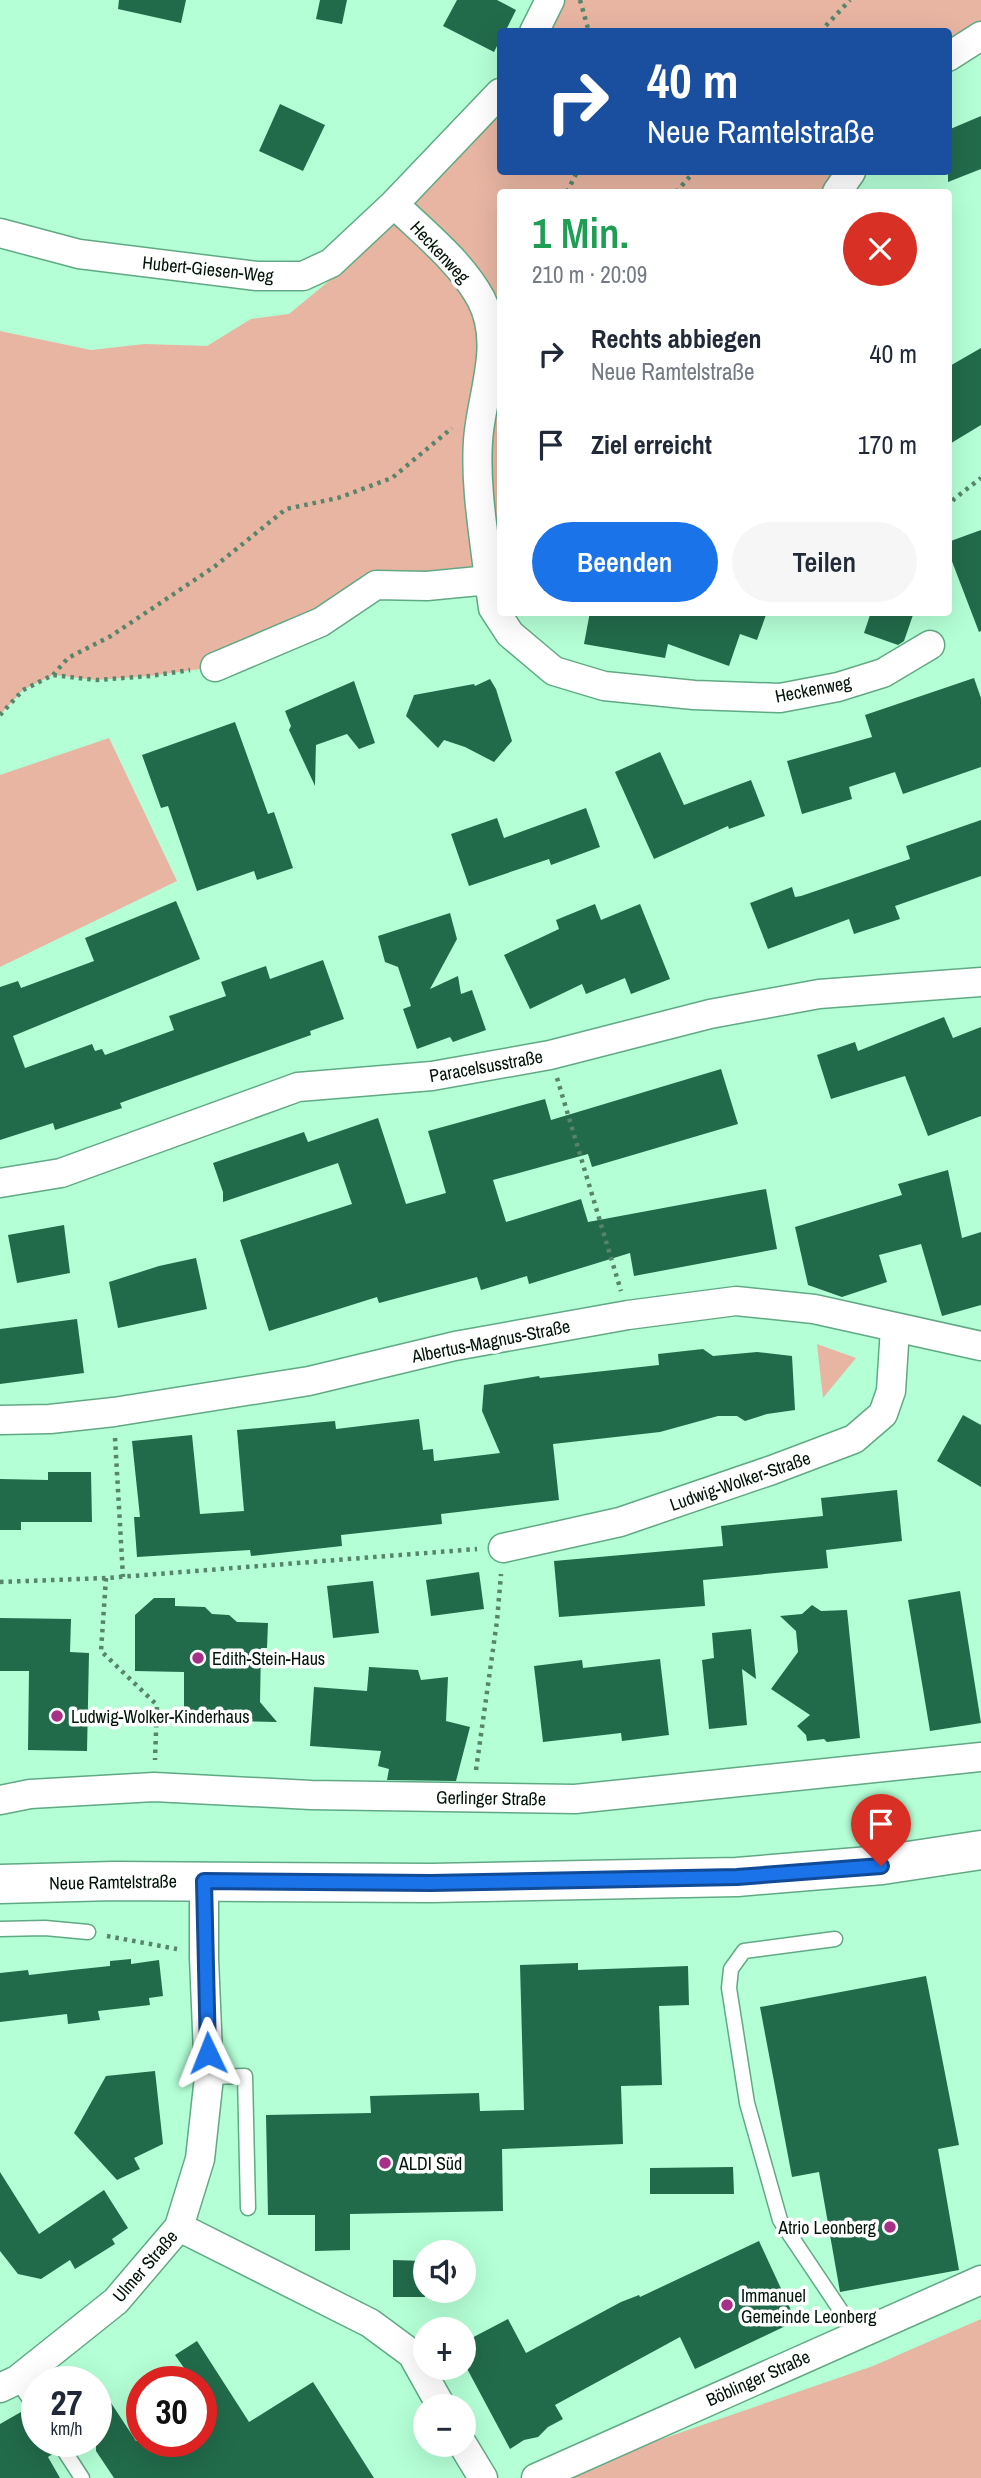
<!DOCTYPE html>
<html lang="de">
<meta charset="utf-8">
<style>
:root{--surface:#fff;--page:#f6f6f7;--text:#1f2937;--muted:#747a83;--accent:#1a73e8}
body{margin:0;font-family:"Archivo Narrow",sans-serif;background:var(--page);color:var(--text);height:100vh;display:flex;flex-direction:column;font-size:26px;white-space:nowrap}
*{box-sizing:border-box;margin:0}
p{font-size:23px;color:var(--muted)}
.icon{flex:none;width:38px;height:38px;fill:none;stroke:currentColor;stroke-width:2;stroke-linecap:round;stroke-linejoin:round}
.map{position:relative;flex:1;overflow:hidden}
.drawer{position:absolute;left:497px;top:189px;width:455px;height:427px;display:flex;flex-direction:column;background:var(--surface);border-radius:7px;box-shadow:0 7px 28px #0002}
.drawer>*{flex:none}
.banner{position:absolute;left:497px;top:28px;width:455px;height:147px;border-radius:7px;box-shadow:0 7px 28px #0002;background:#1a4fa0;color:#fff;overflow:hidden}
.tools{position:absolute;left:413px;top:2240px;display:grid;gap:14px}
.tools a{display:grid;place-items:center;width:63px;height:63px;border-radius:50%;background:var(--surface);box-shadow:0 7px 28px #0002;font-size:35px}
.speed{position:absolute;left:21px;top:2366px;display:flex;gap:14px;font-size:35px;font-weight:700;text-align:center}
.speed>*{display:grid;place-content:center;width:91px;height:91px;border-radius:50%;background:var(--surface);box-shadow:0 7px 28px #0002;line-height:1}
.speed small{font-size:18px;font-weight:400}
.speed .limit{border:10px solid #d22;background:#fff;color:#111}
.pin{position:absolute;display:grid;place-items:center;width:60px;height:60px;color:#fff;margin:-72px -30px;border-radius:50% 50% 50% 0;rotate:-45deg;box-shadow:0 0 7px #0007}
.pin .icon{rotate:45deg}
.me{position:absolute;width:77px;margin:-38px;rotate:358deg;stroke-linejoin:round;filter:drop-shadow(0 0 5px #0008)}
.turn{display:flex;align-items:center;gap:24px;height:147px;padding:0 35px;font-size:32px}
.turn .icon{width:91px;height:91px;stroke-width:2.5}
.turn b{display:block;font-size:49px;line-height:60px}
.round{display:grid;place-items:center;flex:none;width:74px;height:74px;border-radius:37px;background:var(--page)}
.overview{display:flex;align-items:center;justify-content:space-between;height:119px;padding:0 35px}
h1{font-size:42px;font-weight:600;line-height:52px;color:#1e9e55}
.button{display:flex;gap:14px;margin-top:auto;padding:14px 35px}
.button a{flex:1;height:80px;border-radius:42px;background:var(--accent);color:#fff;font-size:28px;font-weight:600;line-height:80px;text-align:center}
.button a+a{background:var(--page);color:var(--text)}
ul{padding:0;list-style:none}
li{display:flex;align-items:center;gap:21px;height:91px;padding:0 35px}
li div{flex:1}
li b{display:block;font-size:26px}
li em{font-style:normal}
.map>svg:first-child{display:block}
.green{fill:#e8b5a2}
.building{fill:#216b4a}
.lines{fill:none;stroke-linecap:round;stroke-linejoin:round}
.lane-casing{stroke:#61a984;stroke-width:17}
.street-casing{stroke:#61a984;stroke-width:31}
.secondary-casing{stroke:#61a984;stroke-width:41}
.path{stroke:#56856b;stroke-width:4.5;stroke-dasharray:3.5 5;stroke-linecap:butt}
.lane{stroke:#fff;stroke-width:14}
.street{stroke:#fff;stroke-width:28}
.secondary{stroke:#fff;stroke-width:38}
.route-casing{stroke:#114b97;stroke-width:18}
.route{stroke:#1a73e8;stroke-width:12}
.poi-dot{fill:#a62f87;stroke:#fff;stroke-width:2.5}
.labels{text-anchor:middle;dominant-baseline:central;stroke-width:7;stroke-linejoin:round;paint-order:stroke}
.street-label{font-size:18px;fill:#001508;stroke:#fff}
.poi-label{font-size:18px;fill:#001508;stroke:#fff;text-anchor:start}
</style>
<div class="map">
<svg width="981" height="2478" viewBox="0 0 981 2478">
<rect width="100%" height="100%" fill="#b4ffd6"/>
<path class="green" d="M550,0H981V43L949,59L948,32H532Z
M500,86V172H852L836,192H500V579L376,585L215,667L150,676L96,680L53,675L23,690L0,715V331L91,350L145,344L207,346L251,319L289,314L347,266Z
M109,738L177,881L0,967V775Z
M817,1344L856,1358L823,1398Z
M981,2319V2478H549L873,2366Z"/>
<path class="building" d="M119,0H186L181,23L118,9Z
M320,0H347L342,24L316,19Z
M457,0H497L516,10L505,32H500V40L494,52L443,26Z
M280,104L325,125L303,171L259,151Z
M981,116V169L948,182V130Z
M981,348V425L948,445V367Z
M981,530V631L979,632L948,551V542Z
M590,612H767L757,640L740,634L729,666L668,644L665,658L584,644Z
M871,612H914L904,641L898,645L864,633Z
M974,678L981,698V767L903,794L895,772L849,787L852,799L802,814L787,761L872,737L865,715Z
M490,679L496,689L512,741L494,762L465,747L444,740L438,748L406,716L414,695L474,684L475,686Z
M354,681L375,743L359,749L347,734L316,745L315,786L289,730L291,726L285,711Z
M235,722L268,814L274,812L293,868L257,880L254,871L197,891L168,806L161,808L142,755Z
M660,752L684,805L751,780L765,816L729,829L728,826L654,859L615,772Z
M586,808L600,847L551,865L549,859L469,886L451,834L497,818L504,838Z
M981,820V876L895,906L900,919L854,934L849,919L768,949L750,903L792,887L795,897L801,896L910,859L906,846Z
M176,901L200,959L13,1036L25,1068L92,1044L95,1051L102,1049L105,1055L174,1030L169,1016L226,996L221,982L266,966L270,979L323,960L344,1019L310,1031L311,1035L120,1103L122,1108L55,1130L53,1123L0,1140V987L18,981L21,988L94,961L85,938Z
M595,904L601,920L640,904L670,979L631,994L625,978L586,994L582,984L530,1009L504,955L559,929L556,920Z
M450,913L457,939L430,989L458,976L461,994L472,990L486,1030L453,1042L450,1037L417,1049L403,1009L411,1006L398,967L385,962L378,936Z
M944,1017L953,1038L981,1027V1116L928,1136L905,1076L831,1099L817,1055L855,1042L858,1051Z
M721,1069L738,1124L592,1167L588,1154L493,1180L506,1222L581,1199L588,1222L766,1189L777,1249L634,1276L630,1253L529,1284L527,1276L481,1290L477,1277L379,1303L377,1297L269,1331L240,1240L352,1204L338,1163L223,1202V1192L213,1163L304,1132L308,1142L378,1118L406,1204L446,1193L428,1131L545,1099L551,1120Z
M948,1170L962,1238L981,1232V1305L942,1316L921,1244L879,1255L887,1282L842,1297L808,1285L795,1227L902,1195L898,1184Z
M64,1225L70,1273L17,1283L8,1235Z
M196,1258L207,1309L118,1328L109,1282L159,1266Z
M77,1319L84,1373L0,1384V1329Z
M703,1349L713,1356L757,1352L792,1356L795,1410L767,1414L745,1421L737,1416H718L660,1432L553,1444L559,1500L441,1514L442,1524L341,1535L342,1546L251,1556L250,1550L137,1557L134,1517H140L132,1441L192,1435L200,1514L244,1511L237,1430L335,1421L336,1429L419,1419L423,1450L433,1449L434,1461L500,1453L482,1411L484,1385L539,1376L540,1378L659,1365L658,1354Z
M963,1415L981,1425V1487L937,1461Z
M48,1472H91L92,1522H21V1530H0V1479L48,1480Z
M897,1490L902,1541L826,1550L828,1568L703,1580L705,1606L559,1617L554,1561L723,1546L721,1526L823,1516L821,1498Z
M479,1572L484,1609L431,1616L426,1580Z
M373,1581L379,1633L333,1638L327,1586Z
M960,1591L981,1723L930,1731L908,1600Z
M154,1598H175V1606L205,1607L212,1614L229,1615L237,1622L268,1623L267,1648H261L260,1702L277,1722L232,1721V1717L189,1716V1710H184V1672L135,1671V1615Z
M812,1605L821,1611L847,1610L860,1738L827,1742L824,1739L807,1741L806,1735L797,1726L810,1715L771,1689L798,1652L796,1631L780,1616L802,1614Z
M0,1618L71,1619L70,1652L89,1653L87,1751L28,1750L29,1671H0Z
M751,1629L756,1679L742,1669L747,1725L709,1729L702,1660L714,1658L712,1633Z
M660,1659L669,1735L622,1741L621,1733L543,1742L534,1666L582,1660L583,1668Z
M369,1667L418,1670L421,1680L448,1677L446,1721L470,1727L456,1781L387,1780L389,1769L378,1766L381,1751L310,1746L314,1687L367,1691Z
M131,1959V1964L159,1960L163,1996L149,1998L150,2005L98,2011L100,2020L68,2024L67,2014L0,2022V1973L28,1970L29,1975L72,1970L110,1966V1961Z
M578,1963V1970L688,1966L689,2005L659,2006L662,2085L621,2086L623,2144L502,2149L503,2211L350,2214V2250L315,2251V2215H268L266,2115L371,2113L370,2096L479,2093L480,2111L524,2110L520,1965Z
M926,1976L959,2145L938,2149L959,2270L840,2292L819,2172L792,2177L760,2007Z
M155,2071L163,2144L134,2158L140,2169L117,2180L74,2133L106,2076Z
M733,2167L734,2194H650V2168Z
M0,2172L39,2234L104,2190L128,2228L112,2239L115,2244L75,2269L70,2260L41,2279L18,2274L0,2251Z
M759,2241L796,2321L695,2369L680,2337L555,2405L563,2419L548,2427L538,2437L524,2440L510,2449L464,2363V2342L508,2319L526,2353L621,2302L639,2295L640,2297Z
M393,2260L425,2261V2297H393Z
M197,2341L249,2422L313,2382L374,2478H114L96,2451V2380L136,2441H201V2382H162L184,2368L175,2355Z
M21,2412L37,2441H48L54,2453L48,2457L60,2478H0V2424Z"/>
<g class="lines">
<defs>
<path id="lane" d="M0,1929L45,1928L88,1932
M835,1939L744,1951L731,1969L729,1988L747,2103L780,2220L843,2314L861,2333
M209,2077L245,2076L248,2208
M17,2380L37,2410
M58,2441L82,2478"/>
<path id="street" d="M534,32L550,0
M948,57L981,36
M837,192L851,172
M0,233L79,254L257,276H303L331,263L394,204
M500,579L489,580L493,608L510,634L554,671L604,686L694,695L780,698L838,687L883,673L930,645
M215,667L321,622L376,585L427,586L489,580C484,535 475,487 478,441C481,394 505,345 481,299C461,262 424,233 394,204L500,93
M0,1183L61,1173L298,1087L432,1076L550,1055L710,1014L819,994L981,982
M0,1420L50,1419L114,1412L309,1381L455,1346L628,1315L736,1301L814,1309L981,1346
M503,1548L620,1522L772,1470L854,1439L883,1414L891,1391L895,1328
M0,1800L30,1794L154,1787L311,1795L575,1799L981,1757
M179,2227L370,2323L412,2354L441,2406
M0,2388L17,2380L116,2301L179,2227L200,2159L209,2077L204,1958V1881
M463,2445L483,2478
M536,2478L981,2280"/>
<path id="secondary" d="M0,1884L114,1881L431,1883L737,1877L882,1865L981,1850"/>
</defs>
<use href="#lane" class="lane-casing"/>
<use href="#street" class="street-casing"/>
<use href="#secondary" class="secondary-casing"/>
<path class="path" d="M580,0L589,32
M820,32L850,0
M567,192L577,172
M676,192L694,172
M948,508L954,499L981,478
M53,675L68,658L111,636L214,567L286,509L338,498L392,478L452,428
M0,715L23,690L53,675L96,680L150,676L190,670
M557,1078L621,1291
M115,1438L123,1577
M106,1578L101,1651L157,1705L155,1760
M0,1582L106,1578L477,1549
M476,1770L497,1621L501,1574
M107,1936L177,1949"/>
<use href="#lane" class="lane"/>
<use href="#street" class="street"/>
<use href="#secondary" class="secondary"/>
</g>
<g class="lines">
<defs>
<path id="route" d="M208,2053L204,1881L431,1883L737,1877L881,1866"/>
</defs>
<use href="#route" class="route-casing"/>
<use href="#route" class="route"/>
</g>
<g class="poi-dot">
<circle cx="198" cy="1658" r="7"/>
<circle cx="57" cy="1716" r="7"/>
<circle cx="385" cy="2163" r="7"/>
<circle cx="890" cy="2227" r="7"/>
<circle cx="727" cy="2305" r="7"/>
</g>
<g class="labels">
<g class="street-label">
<text transform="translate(440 252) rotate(47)">Heckenweg</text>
<text transform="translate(208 269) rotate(6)">Hubert-Giesen-Weg</text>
<text transform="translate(813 689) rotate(-11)">Heckenweg</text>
<text transform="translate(486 1066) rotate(-10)">Paracelsusstraße</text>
<text transform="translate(491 1341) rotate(-11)">Albertus-Magnus-Straße</text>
<text transform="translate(740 1481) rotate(-19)">Ludwig-Wolker-Straße</text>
<text transform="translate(491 1798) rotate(1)">Gerlinger Straße</text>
<text transform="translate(113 1882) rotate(-1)">Neue Ramtelstraße</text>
<text transform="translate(145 2266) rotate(-49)">Ulmer Straße</text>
<text transform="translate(758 2378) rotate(-24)">Böblinger Straße</text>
</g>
<g class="poi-label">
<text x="212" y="1658">Edith-Stein-Haus</text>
<text x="71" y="1716">Ludwig-Wolker-Kinderhaus</text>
<text x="399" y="2163">ALDI Süd</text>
<text x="876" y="2227" text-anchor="end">Atrio Leonberg</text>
<text x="741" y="2295">Immanuel<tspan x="741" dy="21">Gemeinde Leonberg</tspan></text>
</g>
</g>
</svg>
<div class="tools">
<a><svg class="icon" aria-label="sound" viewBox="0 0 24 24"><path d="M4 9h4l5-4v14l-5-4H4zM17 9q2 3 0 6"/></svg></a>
<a>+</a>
<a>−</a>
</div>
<div class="speed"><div>27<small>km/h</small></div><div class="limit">30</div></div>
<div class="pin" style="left:881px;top:1866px;background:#d93025"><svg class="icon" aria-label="arrive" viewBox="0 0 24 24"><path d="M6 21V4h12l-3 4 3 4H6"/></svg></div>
<svg class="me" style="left:208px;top:2053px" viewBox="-20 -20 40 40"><path d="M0-17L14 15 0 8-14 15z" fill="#1a73e8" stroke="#fff" stroke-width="4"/></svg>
<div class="banner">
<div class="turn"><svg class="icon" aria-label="right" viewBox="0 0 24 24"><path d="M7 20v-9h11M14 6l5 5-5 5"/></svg><div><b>40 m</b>Neue Ramtelstraße</div></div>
</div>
<section class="drawer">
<div class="overview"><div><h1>1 Min.</h1><p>210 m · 20:09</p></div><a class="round" style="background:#d93025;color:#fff"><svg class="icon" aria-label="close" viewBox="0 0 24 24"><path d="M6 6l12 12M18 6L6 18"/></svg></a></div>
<ul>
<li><svg class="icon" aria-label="right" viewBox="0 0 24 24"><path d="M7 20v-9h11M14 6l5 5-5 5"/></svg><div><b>Rechts abbiegen</b><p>Neue Ramtelstraße</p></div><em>40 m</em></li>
<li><svg class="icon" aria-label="arrive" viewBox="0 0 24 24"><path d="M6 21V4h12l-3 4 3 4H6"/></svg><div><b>Ziel erreicht</b></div><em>170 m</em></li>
</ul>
<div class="button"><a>Beenden</a><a>Teilen</a></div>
</section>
</div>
